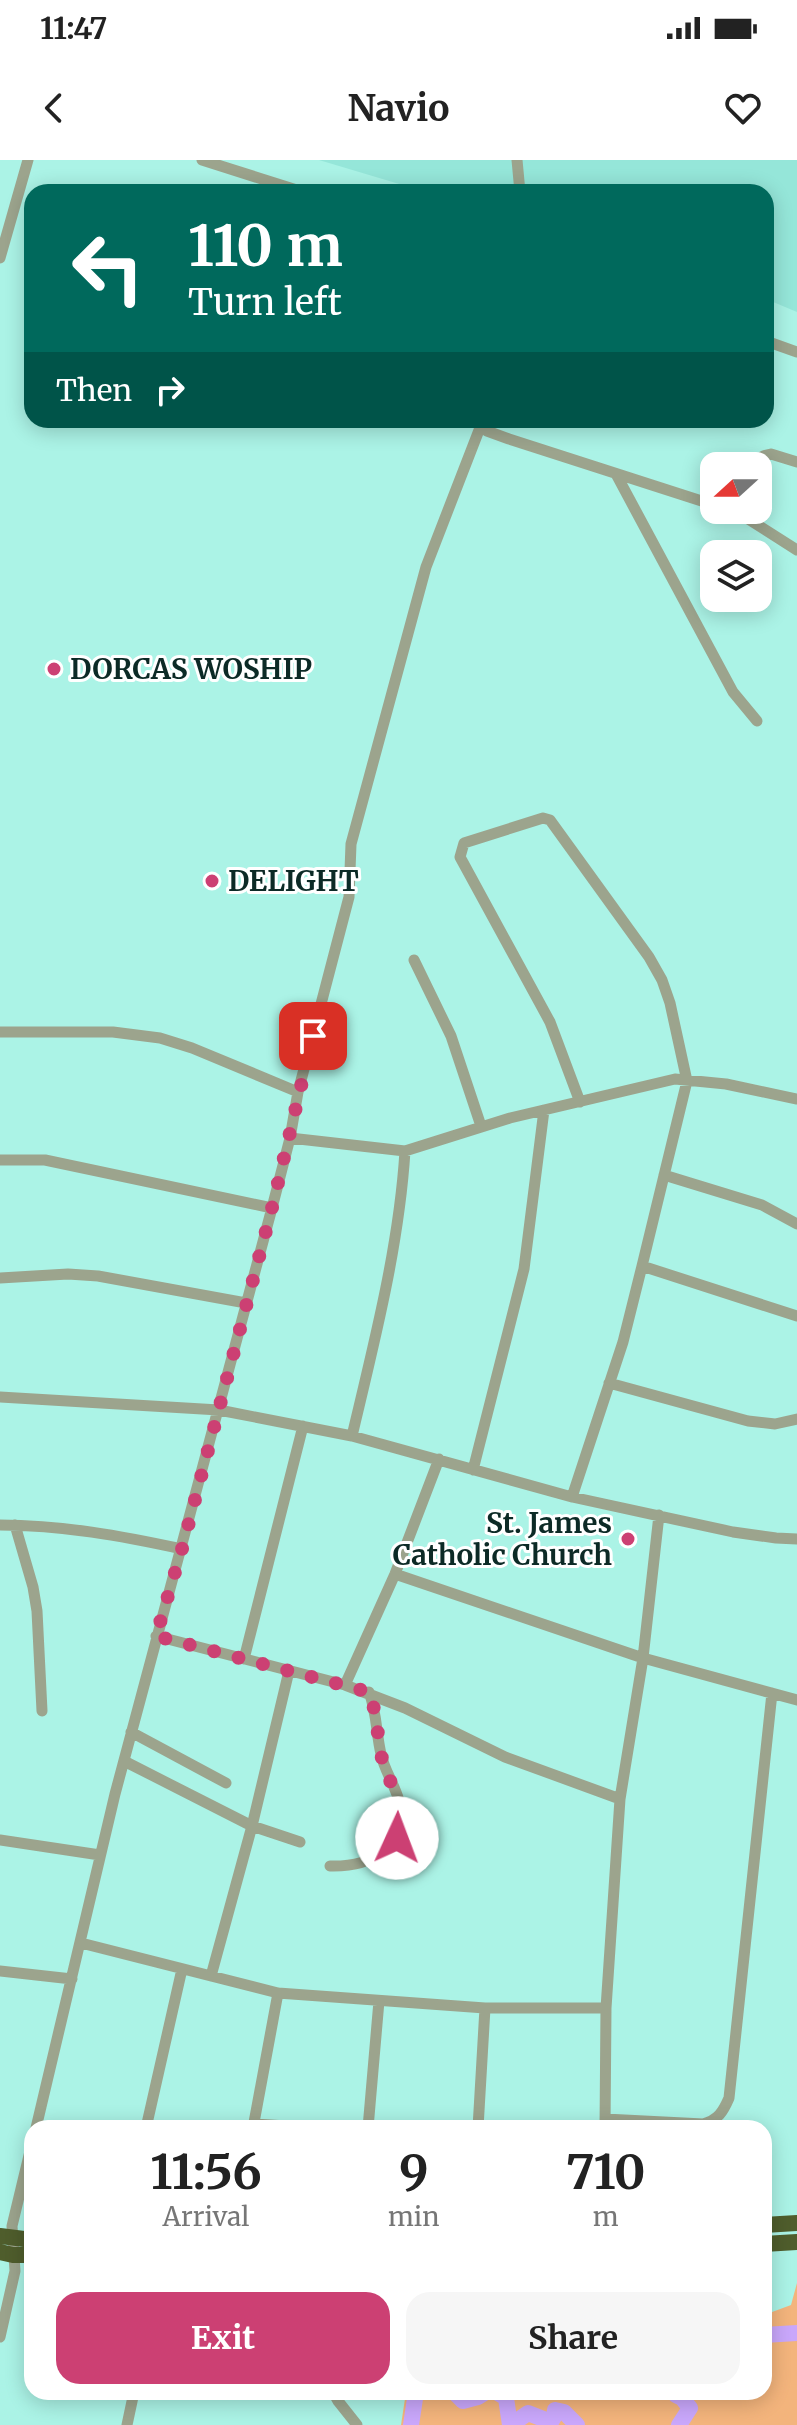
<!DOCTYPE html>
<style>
:root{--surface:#fff;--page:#f6f6f6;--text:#222;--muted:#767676;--accent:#cc4073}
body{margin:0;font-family:Merriweather,serif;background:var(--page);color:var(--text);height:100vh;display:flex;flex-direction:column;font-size:30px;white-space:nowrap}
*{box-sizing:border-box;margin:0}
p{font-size:26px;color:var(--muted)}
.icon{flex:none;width:44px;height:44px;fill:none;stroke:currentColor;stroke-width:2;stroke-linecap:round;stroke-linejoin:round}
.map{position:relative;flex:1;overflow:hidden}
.side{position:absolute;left:24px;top:1960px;width:748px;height:280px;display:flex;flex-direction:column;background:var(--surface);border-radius:24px;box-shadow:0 4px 20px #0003}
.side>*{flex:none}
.hud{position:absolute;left:24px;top:24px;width:750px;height:244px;border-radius:24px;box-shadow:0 4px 20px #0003;background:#00695c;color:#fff;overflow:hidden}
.needle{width:52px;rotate:249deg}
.controls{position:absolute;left:700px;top:292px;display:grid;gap:16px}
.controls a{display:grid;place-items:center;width:72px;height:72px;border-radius:16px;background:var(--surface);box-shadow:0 4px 20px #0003;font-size:40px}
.pin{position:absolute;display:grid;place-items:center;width:68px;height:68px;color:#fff;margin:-34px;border-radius:16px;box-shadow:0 4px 12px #0006}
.me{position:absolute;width:88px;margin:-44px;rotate:2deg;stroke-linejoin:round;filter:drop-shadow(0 0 6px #0008)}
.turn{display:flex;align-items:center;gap:28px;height:168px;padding:0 32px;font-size:36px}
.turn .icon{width:104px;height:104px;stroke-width:2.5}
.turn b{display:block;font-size:56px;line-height:68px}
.then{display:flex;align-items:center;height:76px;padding:0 32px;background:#0003;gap:16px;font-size:30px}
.eta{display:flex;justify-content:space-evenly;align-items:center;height:136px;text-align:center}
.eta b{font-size:48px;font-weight:700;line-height:56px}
.button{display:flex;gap:16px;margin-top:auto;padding:16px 32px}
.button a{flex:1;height:92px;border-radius:24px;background:var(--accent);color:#fff;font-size:32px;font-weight:700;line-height:92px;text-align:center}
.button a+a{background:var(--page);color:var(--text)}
.status{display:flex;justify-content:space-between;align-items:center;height:56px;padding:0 40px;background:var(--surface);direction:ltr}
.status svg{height:22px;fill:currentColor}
header{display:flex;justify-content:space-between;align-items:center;height:104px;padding:0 32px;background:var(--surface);font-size:36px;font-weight:700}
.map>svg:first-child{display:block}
.built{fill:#95e6d9}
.green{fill:#f3b47c}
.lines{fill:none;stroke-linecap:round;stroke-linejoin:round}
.river{stroke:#c9a7fb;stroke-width:16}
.minor{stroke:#9ca48d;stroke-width:11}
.highway{stroke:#4f5d2c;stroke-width:16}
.route{stroke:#cc4073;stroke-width:14;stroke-dasharray:0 25.2}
.poi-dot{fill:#cc4073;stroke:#fff;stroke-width:3}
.labels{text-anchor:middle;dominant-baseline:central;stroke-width:6;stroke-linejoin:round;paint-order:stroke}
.poi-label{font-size:28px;font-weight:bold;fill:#0c2a26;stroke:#fff;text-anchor:start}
</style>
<div class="status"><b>11:47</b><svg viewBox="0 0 49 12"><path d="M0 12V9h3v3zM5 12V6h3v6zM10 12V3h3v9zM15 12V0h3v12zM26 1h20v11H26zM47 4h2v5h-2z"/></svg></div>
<header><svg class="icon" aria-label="back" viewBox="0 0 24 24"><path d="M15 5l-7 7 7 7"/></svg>Navio<svg class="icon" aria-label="heart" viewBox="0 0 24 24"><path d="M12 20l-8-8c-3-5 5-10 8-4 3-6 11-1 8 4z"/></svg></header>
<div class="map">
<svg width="797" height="2265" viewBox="0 0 797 2265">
<rect width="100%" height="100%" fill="#abf3e6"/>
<path class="built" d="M319,0H797V152L766,139V32H426Z"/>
<path class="green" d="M797,2123V2265H401L406,2232H764V2155L791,2145Z"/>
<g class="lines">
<path class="river" d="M764,2175L797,2173
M454,2232L463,2241L478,2237L486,2232
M496,2232L506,2238L510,2265
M676,2232V2235L682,2238L690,2248L679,2265
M411,2265L416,2232
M511,2265L528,2253L551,2262L554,2257L555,2250L564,2252L577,2265"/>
<path class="minor" d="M202,0L303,32
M517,0L520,32
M0,98L28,0
M766,181L797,192
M480,261L487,271L509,279L714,345
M757,306L763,296L771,294L797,302
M616,314L733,532L757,561
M730,350L739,353L797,390
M414,800L451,876L481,966
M0,872H113L160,878L192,888L298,932
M580,942L550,862L460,697L464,683L543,658L550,660L649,797L662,820L670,843L687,921L642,1106L797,1156
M290,978L405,991L510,958L675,919L726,924L797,939
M0,1000H45L272,1048
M664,1015L762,1045L797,1064
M0,1118L68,1114L98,1116L246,1143
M609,1223L748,1261L775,1264L797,1259
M0,1237L219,1250L352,1276L572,1337L733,1372L776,1378L797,1379
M352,1276C374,1183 399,1087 405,991
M473,1310L524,1109L544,950
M572,1337L623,1182L642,1106
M0,1365C62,1365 122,1376 182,1389
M15,1365L33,1427L37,1451L42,1551
M395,1414L643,1498L659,1355
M156,1476L345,1525L395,1414L439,1299
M244,1499L303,1266
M345,1525L405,1548L505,1597L620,1639
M131,1572L226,1623
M124,1601L252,1666L300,1682
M0,1680L100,1695
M330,1706C370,1707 410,1688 399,1641C395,1625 384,1610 381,1594C376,1573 377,1553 369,1532
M81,1783L278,1833L485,1848
M0,1811L72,1819
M211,1816L252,1666L289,1511
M605,1959L703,1964C718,1960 723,1952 729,1938L772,1533
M254,1964L320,1968
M36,1968L115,1634L272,1048L290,978L298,932L349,737L351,684L426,407L481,265
M146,1968L182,1809
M253,1968L278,1833
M368,1968L379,1841
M478,1968L485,1848H606
M605,1968L606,1848L620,1639L643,1498L797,1540
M0,2177L15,2111L12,2066L32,1983
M333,2232L338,2241L357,2265
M127,2265L134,2232"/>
<path class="highway" d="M764,2065L797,2063
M0,2076L32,2080
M764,2084L797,2082
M0,2092L13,2095H32"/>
</g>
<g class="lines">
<path class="route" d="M313,876L272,1048L182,1389L156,1476L369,1532C377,1553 377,1573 381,1594C388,1629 408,1636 397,1678"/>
</g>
<g class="poi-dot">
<circle cx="54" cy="509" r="8"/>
<circle cx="212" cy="721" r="8"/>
<circle cx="628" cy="1379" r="8"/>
</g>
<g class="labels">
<g class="poi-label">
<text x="70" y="509">DORCAS WOSHIP</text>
<text x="228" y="721">DELIGHT</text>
<text x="612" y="1363" text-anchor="end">St. James<tspan x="612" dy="32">Catholic Church</tspan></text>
</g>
</g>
</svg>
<div class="controls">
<a><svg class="needle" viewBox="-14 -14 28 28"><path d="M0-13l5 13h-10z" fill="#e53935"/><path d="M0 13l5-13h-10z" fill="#767676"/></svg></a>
<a><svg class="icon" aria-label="layers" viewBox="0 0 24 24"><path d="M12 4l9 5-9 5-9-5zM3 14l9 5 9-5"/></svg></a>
</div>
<div class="pin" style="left:313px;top:876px;background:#d93025"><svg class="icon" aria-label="arrive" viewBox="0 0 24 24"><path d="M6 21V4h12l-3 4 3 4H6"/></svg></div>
<svg class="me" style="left:397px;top:1678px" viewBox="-20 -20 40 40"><circle r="19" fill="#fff"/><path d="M0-13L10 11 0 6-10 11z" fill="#cc4073"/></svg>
<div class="hud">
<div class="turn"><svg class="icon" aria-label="left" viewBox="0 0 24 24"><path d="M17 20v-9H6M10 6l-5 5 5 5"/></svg><div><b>110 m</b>Turn left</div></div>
<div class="then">Then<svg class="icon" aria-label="right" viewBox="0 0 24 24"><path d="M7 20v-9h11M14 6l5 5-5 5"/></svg></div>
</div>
<section class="side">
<div class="eta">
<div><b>11:56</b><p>Arrival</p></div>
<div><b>9</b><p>min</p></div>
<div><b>710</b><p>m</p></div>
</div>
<div class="button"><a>Exit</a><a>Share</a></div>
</section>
</div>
